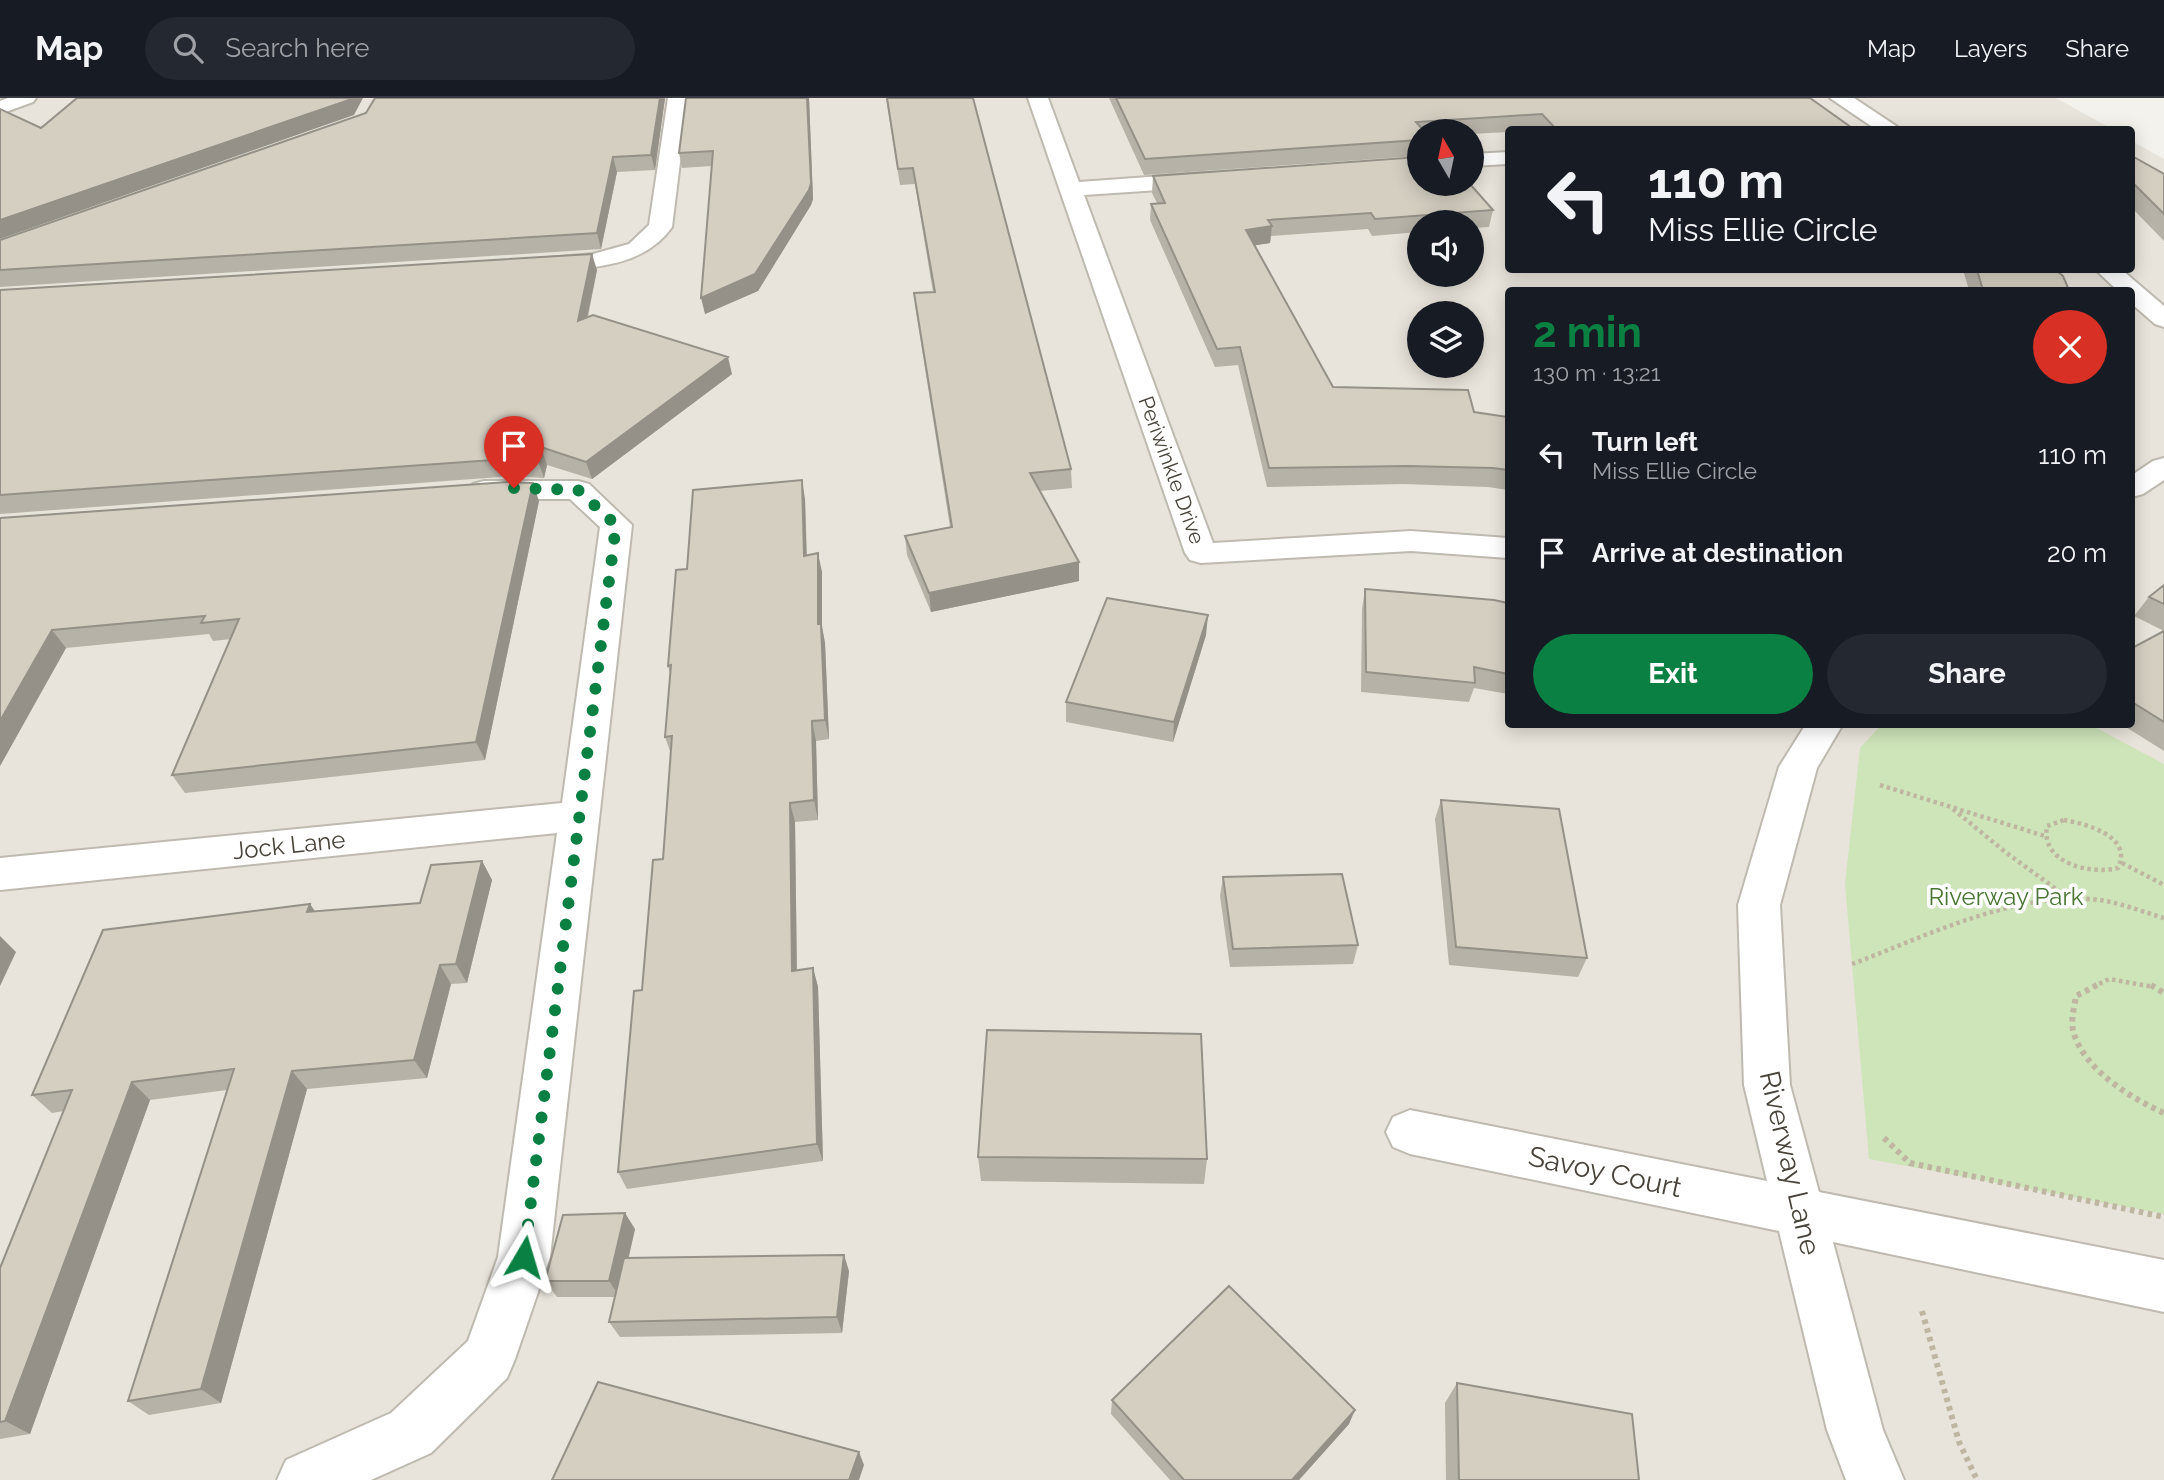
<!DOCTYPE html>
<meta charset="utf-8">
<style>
:root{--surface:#171b24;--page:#242831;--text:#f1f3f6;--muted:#9ea1a6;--line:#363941;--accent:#0b8043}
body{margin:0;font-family:Raleway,sans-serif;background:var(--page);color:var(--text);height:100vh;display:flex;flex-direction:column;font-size:26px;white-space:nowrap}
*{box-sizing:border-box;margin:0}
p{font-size:23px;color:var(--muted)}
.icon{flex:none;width:38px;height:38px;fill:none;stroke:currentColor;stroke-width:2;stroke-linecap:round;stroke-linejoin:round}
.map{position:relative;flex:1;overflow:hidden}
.details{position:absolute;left:1505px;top:189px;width:630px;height:441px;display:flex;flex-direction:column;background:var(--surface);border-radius:7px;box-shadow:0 4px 18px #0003}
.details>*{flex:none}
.guide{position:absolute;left:1505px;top:28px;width:630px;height:147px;border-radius:7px;box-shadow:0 4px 18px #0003;background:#171b24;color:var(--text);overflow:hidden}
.needle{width:46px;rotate:351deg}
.tools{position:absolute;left:1407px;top:21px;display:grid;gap:14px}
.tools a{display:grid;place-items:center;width:77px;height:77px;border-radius:50%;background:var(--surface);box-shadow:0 4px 18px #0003;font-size:35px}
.pin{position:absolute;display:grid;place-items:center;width:60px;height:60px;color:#fff;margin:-72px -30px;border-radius:50% 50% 50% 0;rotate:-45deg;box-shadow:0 0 7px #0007}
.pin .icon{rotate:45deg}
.me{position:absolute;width:77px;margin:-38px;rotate:7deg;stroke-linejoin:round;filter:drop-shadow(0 0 5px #0008)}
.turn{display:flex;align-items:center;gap:24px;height:147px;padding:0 28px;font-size:32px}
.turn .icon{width:91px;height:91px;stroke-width:2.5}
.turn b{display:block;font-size:49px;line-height:60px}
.round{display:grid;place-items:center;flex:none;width:74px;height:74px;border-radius:37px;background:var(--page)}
.head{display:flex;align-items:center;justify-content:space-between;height:119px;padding:0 28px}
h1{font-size:42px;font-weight:700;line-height:52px;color:var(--accent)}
.cta{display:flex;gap:14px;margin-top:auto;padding:14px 28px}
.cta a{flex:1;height:80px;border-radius:42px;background:var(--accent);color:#fff;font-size:28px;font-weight:700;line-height:80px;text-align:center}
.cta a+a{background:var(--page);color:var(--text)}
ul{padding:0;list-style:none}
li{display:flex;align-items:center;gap:21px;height:98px;padding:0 28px}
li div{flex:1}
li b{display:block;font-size:26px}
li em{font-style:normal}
header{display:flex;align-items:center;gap:42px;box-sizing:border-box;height:98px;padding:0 35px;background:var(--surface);border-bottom:2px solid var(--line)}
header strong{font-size:33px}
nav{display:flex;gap:38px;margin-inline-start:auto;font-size:24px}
.search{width:490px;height:63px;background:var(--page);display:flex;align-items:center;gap:18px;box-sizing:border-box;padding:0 24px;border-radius:38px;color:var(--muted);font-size:26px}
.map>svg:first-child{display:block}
.residential{fill:#e8e4db;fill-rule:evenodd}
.green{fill:#cee4b9}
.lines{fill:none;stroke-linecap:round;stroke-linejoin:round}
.minor-casing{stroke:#bfbaaf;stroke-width:4}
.path-far1{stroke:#bfb6a2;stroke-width:4.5;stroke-dasharray:3.5 3.5;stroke-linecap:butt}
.path{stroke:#bfb6a2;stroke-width:6;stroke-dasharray:4.5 4.5;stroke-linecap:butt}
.minor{fill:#fff;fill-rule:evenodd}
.wall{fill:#b7b2a7}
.shaded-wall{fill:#959188}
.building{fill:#d5cfc2;stroke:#959188;stroke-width:2}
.route{stroke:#0b8043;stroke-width:12;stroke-dasharray:0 21.6}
.labels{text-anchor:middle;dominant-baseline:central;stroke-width:7;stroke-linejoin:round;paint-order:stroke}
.far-street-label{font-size:21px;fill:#48433a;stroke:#fff}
.street-label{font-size:24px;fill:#48433a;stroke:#fff}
.park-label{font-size:24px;fill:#487533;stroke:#fff}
.near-street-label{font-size:28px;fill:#48433a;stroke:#fff}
</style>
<header>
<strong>Map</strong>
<div class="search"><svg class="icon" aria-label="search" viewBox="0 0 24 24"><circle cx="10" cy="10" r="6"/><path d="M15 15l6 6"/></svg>Search here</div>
<nav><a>Map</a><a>Layers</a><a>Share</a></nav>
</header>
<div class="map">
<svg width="2164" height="1382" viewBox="0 0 2164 1382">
<rect width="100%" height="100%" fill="#f4f2ec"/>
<path class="residential" d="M0,0H2056L2112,31L1508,32V172H2132V43L2164,61V1382H0ZM1419,33H1472V86H1419ZM1419,124H1472V177H1419ZM1508,192H2132V626H1508ZM1419,215H1472V268H1419Z"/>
<path class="green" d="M1882,626L2091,627L2164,666V1116L1869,1061L1845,786L1860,650Z"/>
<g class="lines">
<defs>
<path id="minor" d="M8,0H36L33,4L0,16V3Z
M668,0H688L672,129C643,170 590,170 544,173L535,171L532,166L535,161L593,156L629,146L649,127Z
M1028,0H1048L1079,84L1204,75L1212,77L1215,82L1212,87L1204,89L1084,97L1213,445L1411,433L1508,440V460L1411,453L1201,465L1190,462L1185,455Z
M1830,0H1854L1902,32H1877Z
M1508,54V66L1472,68V56Z
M2096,172H2122L2164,208V229L2155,226L2132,206V192H2117Z
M2164,360V382L2143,396L2132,399V377L2153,363Z
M484,383H578L589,386L632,427L550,1159L515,1261L507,1280L431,1355L371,1382H277L286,1362L391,1315L468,1243L498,1159L557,735L0,792V760L562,705L600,429L570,401H484L473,398L469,392L473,386Z
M1806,626H1843L1817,670L1780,807L1790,987L1819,1094L2164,1162V1214L1833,1144L1883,1332L1904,1382H1846L1827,1332L1779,1133L1410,1056L1393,1049L1386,1034L1393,1019L1410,1012L1767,1083L1744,987L1738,807L1779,669Z"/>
</defs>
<use href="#minor" class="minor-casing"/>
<path class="path-far1" d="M1880,687L2045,738
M1953,711L2004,753L2071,802
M2064,722C2088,726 2133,739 2118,770C2090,777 2040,765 2047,728Z
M2122,765L2164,787
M1852,866C1927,838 2009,796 2091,801C2116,803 2140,813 2164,820
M2093,889L2109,881L2154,889"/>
<path class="path" d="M2097,887L2076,898C2074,910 2070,925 2074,936C2086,973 2131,1000 2164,1015
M2151,887L2164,895
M1884,1040L1910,1065L2164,1119
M1922,1213L1959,1344L1977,1382"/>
<use href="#minor" class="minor"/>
</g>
<path class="wall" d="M375,0H665L655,72L617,74L601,151L0,189V142L366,15Z
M686,0H809L813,101L811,107L758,193L705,216L712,68L682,70L679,55Z
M886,0H973L1071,371L1072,390L1040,393L1079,464V483L931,514L907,457L905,438L950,429L916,213L914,195L933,194L915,86L900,87Z
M1109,0H1810L1855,32H1508V34L1472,36V33H1419V58L1144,77Z
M2132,58L2164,76V143L2132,110Z
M1153,78L1493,112L1489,129L1472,130V124H1419V134L1372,138L1368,131L1271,138L1270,145L1255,147L1333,289L1474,314L1508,319V392L1488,389L1403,386L1267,389L1238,267L1215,269L1150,122L1151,106L1157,105L1152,95Z
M597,172L588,219L732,276L592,381L547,367L544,380L514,378L0,416V192Z
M1963,172H2056L2069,192H1969Z
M805,401L807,457L822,474V529L825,545L829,641L816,643L818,722L795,724L797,872L813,870L818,889L823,1063L627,1091L618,1074L642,892L663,761L671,656L665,639L670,576L668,568L687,471Z
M539,403L485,662L185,695L172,677L231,541L213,543L209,536L66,550L0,668V420Z
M2164,487V653L2121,626H2132V550L2164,533L2134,518L2149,499Z
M1365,491L1508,505V596L1474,590L1469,604L1361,594L1362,511Z
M1206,537L1173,644L1066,624V604Z
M1441,702L1587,860L1578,879L1449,867L1435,721Z
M482,763L492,782L467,885L451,886L427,980L307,991L221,1305L149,1317L128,1303L227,992L150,1002L30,1336L0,1341V1170L64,1013L52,1015L32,997L315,814L420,805Z
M1223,779L1358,847L1353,866L1230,869L1220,798Z
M978,1059L1207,1061L1204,1086L981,1083Z
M635,1131L628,1160L849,1173L842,1235L620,1239L609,1224L615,1199H557L545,1183Z
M1457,1285L1639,1382H1446L1445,1305Z
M1112,1302L1349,1326L1299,1382H1170L1111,1316Z"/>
<path class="shaded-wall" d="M350,0H363L354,17L0,141V122Z
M660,0H665L655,72L651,57Z
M807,0H809L813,101L811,107L758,193L705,216L701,200Z
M613,59L617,74L601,151L597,135Z
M1272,128L1270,145L1245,149L1246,132Z
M592,156L597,172L583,239L578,223Z
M728,259L732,276L592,381L586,364Z
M541,349L547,367L544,380L538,363Z
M802,382L805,401L807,477L804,458Z
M533,385L539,403L485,662L476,644Z
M818,455L822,474V529L825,545L829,641L825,622L818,526Z
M1079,464V483L931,514L929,495Z
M1208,517L1206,537L1173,644L1174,624Z
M52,532L66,550L0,668V623Z
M812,623L816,643L818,722L814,702Z
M790,705L795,724L797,892L792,873Z
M482,763L492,782L467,885L456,866Z
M310,806L323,825L307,814Z
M0,838L16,854L0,888Z
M440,867L451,886L427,980L414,962Z
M813,870L818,889L823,1063L817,1046Z
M292,973L307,991L221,1305L201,1291Z
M132,984L150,1002L30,1336L5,1323Z
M625,1115L635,1131L620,1199L609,1183Z
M844,1157L849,1173L842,1235L837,1219Z
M1355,1312L1349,1326L1299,1382H1292Z
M859,1354L864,1367L859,1382H849Z"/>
<path class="building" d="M77,0H350L349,2L0,122V11L41,30Z
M375,0H660L651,57L613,59L597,135L0,172V142L366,15Z
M686,0H807L811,85L809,92L755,176L701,200L713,53L679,55Z
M887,0H973L1071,371L1030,375L1079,464L929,495L905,438L952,429L914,195L935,194L913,70L898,71Z
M1116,0H1810L1855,32H1557L1542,16L1416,24L1424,33H1419V42L1145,61Z
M2132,58L2164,76V116L2132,84Z
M1419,59V86H1470L1493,112L1375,121L1371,115L1268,122L1272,128L1246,132L1333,289L1468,292L1474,314L1508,319V372L1493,370L1407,368L1269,370L1240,249L1217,251L1151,106L1165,105L1153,78Z
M592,156L578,223L593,217L728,259L586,364L541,349L538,363L507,361L0,397V192Z
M1977,172H2056L2063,178L2069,192H1983Z
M802,382L804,458L818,455V526H821L825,622L812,623L814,702L790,705L792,873L813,870L817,1046L618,1074L634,893L642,892L653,762L663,761L672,638L665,639L671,567L668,568L676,472L687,471L693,392Z
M507,384L533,385L476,644L172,677L239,521L201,525L205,518L52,532L0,623V420Z
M2164,487V506L2149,499Z
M1365,491L1494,502L1508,505V576L1474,569L1475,585L1366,574Z
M1107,500L1208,517L1174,624L1066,604Z
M2164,533V624L2132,604V550Z
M1441,702L1559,711L1587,860L1456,849Z
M482,763L456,866L440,867L414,962L292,973L201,1291L128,1303L234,971L132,984L5,1323L0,1324V1170L72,992L32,997L103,832L310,806L307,814L420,805L431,767Z
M1342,776L1358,847L1233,851L1223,779Z
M987,932L1201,936L1207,1061L978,1059Z
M625,1115L609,1183H545L563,1117Z
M844,1157L837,1219L609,1224L624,1160Z
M1229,1188L1355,1312L1292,1382H1184L1112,1302Z
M598,1284L859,1354L849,1382H552Z
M1457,1285L1632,1316L1639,1382H1459Z"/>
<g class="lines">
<path class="route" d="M514,390L578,392L616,427L524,1159"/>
</g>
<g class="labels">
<g class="far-street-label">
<text transform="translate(1172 372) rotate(70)">Periwinkle Drive</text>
</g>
<g class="street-label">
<text transform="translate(289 747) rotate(-6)">Jock Lane</text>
</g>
<g class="park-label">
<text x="2006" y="798">Riverway Park</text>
</g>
<g class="near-street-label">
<text transform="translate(1790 1065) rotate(77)">Riverway Lane</text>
<text transform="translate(1605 1074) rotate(12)">Savoy Court</text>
</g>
</g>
</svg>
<div class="tools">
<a><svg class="needle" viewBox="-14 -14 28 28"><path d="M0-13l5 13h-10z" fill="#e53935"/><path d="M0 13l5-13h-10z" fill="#9ea1a6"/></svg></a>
<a><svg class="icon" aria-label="sound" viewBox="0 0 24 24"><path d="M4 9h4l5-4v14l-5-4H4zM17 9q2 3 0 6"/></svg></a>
<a><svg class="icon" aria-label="layers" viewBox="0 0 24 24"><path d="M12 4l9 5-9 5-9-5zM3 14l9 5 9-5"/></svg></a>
</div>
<div class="pin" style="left:514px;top:390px;background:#d93025"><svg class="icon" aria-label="arrive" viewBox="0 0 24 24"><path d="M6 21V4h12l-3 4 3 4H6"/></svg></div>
<svg class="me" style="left:524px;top:1159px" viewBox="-20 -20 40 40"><path d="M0-17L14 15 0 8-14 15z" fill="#0b8043" stroke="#fff" stroke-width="4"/></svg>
<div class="guide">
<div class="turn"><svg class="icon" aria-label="left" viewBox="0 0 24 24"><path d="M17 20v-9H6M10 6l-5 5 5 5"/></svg><div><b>110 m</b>Miss Ellie Circle</div></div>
</div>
<section class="details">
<div class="head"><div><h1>2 min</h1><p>130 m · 13:21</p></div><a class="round" style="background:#d93025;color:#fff"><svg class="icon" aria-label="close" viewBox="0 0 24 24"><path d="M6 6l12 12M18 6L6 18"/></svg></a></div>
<ul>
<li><svg class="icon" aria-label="left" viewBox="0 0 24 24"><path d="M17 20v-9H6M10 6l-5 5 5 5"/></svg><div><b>Turn left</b><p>Miss Ellie Circle</p></div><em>110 m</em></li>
<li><svg class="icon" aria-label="arrive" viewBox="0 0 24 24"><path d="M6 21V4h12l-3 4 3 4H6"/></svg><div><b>Arrive at destination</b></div><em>20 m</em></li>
</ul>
<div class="cta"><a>Exit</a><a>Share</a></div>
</section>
</div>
